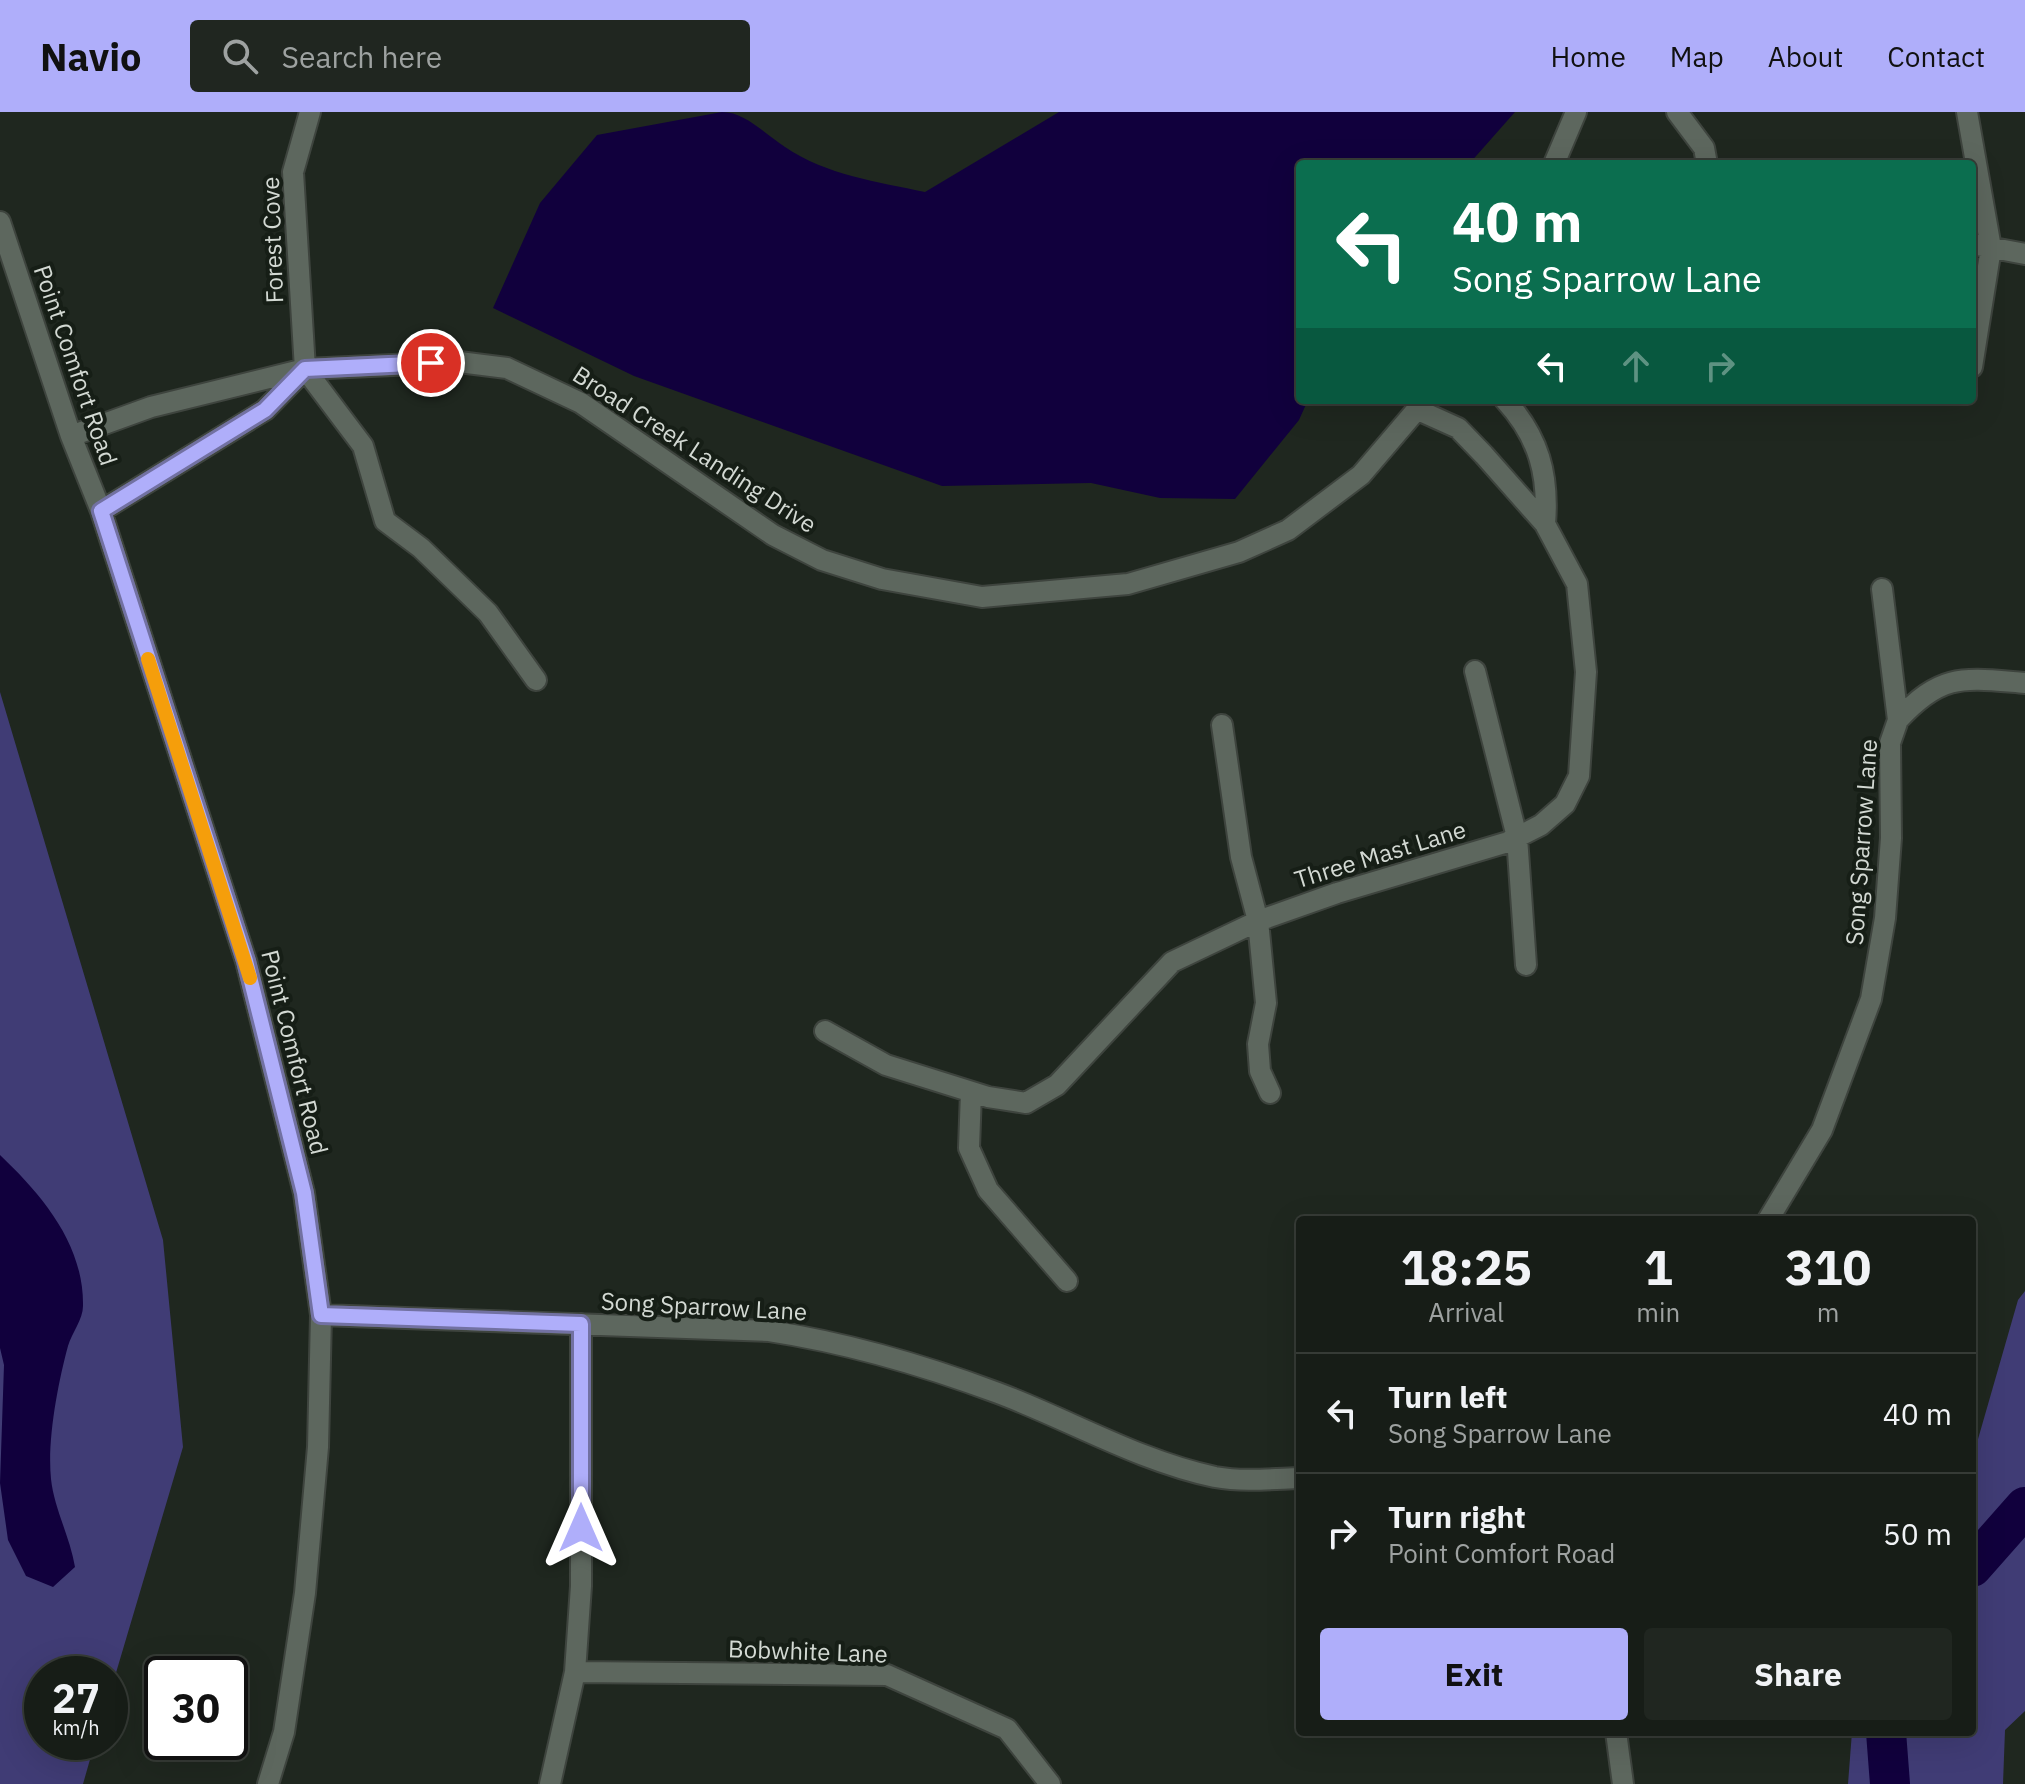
<!DOCTYPE html>
<style>
:root{--surface:#171d17;--page:#202620;--text:#f1f3f6;--muted:#9ea2a1;--line:#363b36;--accent:#afaefa}
body{margin:0;font-family:"IBM Plex Sans",sans-serif;background:var(--page);color:var(--text);height:100vh;display:flex;flex-direction:column;font-size:30px;white-space:nowrap}
*{box-sizing:border-box;margin:0}
p{font-size:26px;color:var(--muted)}
.icon{flex:none;width:44px;height:44px;fill:none;stroke:currentColor;stroke-width:2;stroke-linecap:round;stroke-linejoin:round}
.map{position:relative;flex:1;overflow:hidden}
.side{position:absolute;left:1296px;top:1104px;width:680px;height:520px;display:flex;flex-direction:column;background:var(--surface);border-radius:8px;box-shadow:0 8px 32px #0002,0 0 0 2px var(--line)}
.side>*{flex:none}
.hud{position:absolute;left:1296px;top:48px;width:680px;height:244px;border-radius:8px;box-shadow:0 8px 32px #0002,0 0 0 2px var(--line);background:#0b6e4f;color:#fff;overflow:hidden}
.speed{position:absolute;left:24px;top:1544px;display:flex;gap:16px;font-size:40px;font-weight:700;text-align:center}
.speed>*{display:grid;place-content:center;width:104px;height:104px;border-radius:50%;background:var(--surface);box-shadow:0 8px 32px #0002,0 0 0 2px var(--line);line-height:1}
.speed small{font-size:20px;font-weight:400}
.speed .limit{border:4px solid #111;border-radius:12px;background:#fff;color:#111}
.pin{position:absolute;display:grid;place-items:center;width:68px;height:68px;color:#fff;margin:-34px;border:4px solid #fff;border-radius:50%;box-shadow:0 2px 8px #0007}
.me{position:absolute;width:88px;margin:-44px;rotate:0deg;stroke-linejoin:round;filter:drop-shadow(0 0 6px #0008)}
.turn{display:flex;align-items:center;gap:28px;height:168px;padding:0 24px;font-size:36px}
.turn .icon{width:104px;height:104px;stroke-width:2.5}
.turn b{display:block;font-size:56px;line-height:68px}
.lanes{display:flex;align-items:center;height:76px;padding:0 24px;background:#0003;justify-content:center;gap:40px;direction:ltr}
.lanes .off{opacity:.35}
.eta{display:flex;justify-content:space-evenly;align-items:center;height:136px;text-align:center}
.eta b{font-size:48px;font-weight:800;line-height:56px}
.primary-button{display:flex;gap:16px;margin-top:auto;padding:16px 24px}
.primary-button a{flex:1;height:92px;border-radius:8px;background:var(--accent);color:#111;font-size:32px;font-weight:800;line-height:92px;text-align:center}
.primary-button a+a{background:var(--page);color:var(--text)}
ul{padding:0;list-style:none}
li{display:flex;align-items:center;gap:24px;height:120px;padding:0 24px;border-top:2px solid var(--line)}
li div{flex:1}
li b{display:block;font-size:30px}
li em{font-style:normal}
header{display:flex;align-items:center;gap:48px;box-sizing:border-box;height:112px;padding:0 40px;background:var(--accent);color:#111}
header strong{font-size:38px}
nav{display:flex;gap:44px;margin-inline-start:auto;font-size:28px}
.search{width:560px;height:72px;background:var(--page);display:flex;align-items:center;gap:20px;box-sizing:border-box;padding:0 28px;border-radius:8px;color:var(--muted);font-size:30px}
.map>svg:first-child{display:block}
.green{fill:#403c75}
.water{fill:#11003d}
.lines{fill:none;stroke-linecap:round;stroke-linejoin:round}
.canal{stroke:#11003d;stroke-width:40}
.minor-casing{stroke:#3e443e;stroke-width:24}
.minor{stroke:#5d675e;stroke-width:20}
.route-casing{stroke:#7271a2;stroke-width:20}
.route{stroke:#afaefa;stroke-width:14}
.slow{stroke:#f59e0b;stroke-width:14}
.labels{text-anchor:middle;dominant-baseline:central;stroke-width:8;stroke-linejoin:round;paint-order:stroke}
.street-label{font-size:24px;fill:#d3d9d3;stroke:#161e16}
</style>
<header>
<strong>Navio</strong>
<div class="search"><svg class="icon" aria-label="search" viewBox="0 0 24 24"><circle cx="10" cy="10" r="6"/><path d="M15 15l6 6"/></svg>Search here</div>
<nav><a>Home</a><a>Map</a><a>About</a><a>Contact</a></nav>
</header>
<div class="map">
<svg width="2025" height="1672" viewBox="0 0 2025 1672">
<rect width="100%" height="100%" fill="#1f271f"/>
<path class="green" d="M0,580L163,1128L183,1335L110,1581V1562H42V1630H95L83,1672H0Z
M2025,1179V1599L2005,1618L2003,1672H1848L1852,1620H1972V1348L2018,1188Z"/>
<path class="water" d="M722,0C745,0 765,22 785,35C826,63 878,70 925,80L1059,0H1515L1469,52H1300V288H1308L1299,308L1235,387L1160,386L1091,371L942,374L634,264L493,196L540,91L597,23Z
M0,1043C42,1083 84,1132 83,1194C83,1207 72,1221 68,1234C58,1271 47,1328 51,1367C54,1396 70,1425 75,1455L53,1475L26,1464L8,1428L0,1371L4,1253L0,1236Z"/>
<g class="lines">
<path class="canal" d="M1972,1455L2025,1395
M1886,1620L1890,1672"/>
<defs>
<path id="minor" d="M1677,0L1704,36L1707,52
M1967,0L1991,136L1972,255
M1554,52L1576,0
M0,110L71,324L101,399L246,849L304,1081L321,1203L318,1335L305,1481L284,1620L268,1672
M1972,132L2025,142
M305,257L363,334L385,409L421,436L488,501L536,568
M305,257L293,60L310,0
M1505,288C1539,325 1549,363 1545,412
M71,324L151,295L305,257L459,250L507,256L581,291L773,423L822,448L882,467L982,485L1128,472L1239,440L1288,418L1361,363L1425,288
M101,399L265,298L305,257
M1475,559L1517,725L1526,853
M1898,608C1942,560 1964,566 2025,571
M1222,613L1241,745L1258,809L1266,891L1258,932L1260,959L1270,981
M825,919L886,953L988,985L1026,991L1057,973L1172,850L1258,809L1337,781L1508,730L1541,713L1565,692L1579,664L1586,560L1577,472L1545,412L1484,343L1458,316L1418,298
M971,980L969,1036L988,1078L1067,1169
M1768,1108L1822,1018L1871,887L1885,806L1891,726L1890,631L1898,608L1882,477
M321,1203L769,1219C848,1231 923,1253 998,1281C1070,1308 1139,1349 1215,1365C1243,1370 1272,1367 1300,1366
M575,1560L887,1563L1007,1617L1050,1672
M1616,1620L1623,1672
M550,1672L575,1560L581,1474V1212"/>
</defs>
<use href="#minor" class="minor-casing"/>
<use href="#minor" class="minor"/>
</g>
<g class="lines">
<defs>
<path id="route" d="M431,251L305,257L265,298L101,399L246,849L304,1081L321,1203L581,1212V1416"/>
</defs>
<use href="#route" class="route-casing"/>
<use href="#route" class="route"/>
<path class="slow" d="M148,547L250,866"/>
</g>
<g class="labels">
<g class="street-label">
<text transform="translate(272 128) rotate(-92)">Forest Cove</text>
<text transform="translate(76 253) rotate(71)">Point Comfort Road</text>
<text transform="translate(695 337) rotate(33)">Broad Creek Landing Drive</text>
<text transform="translate(1861 730) rotate(-86)">Song Sparrow Lane</text>
<text transform="translate(1380 742) rotate(-17)">Three Mast Lane</text>
<text transform="translate(295 940) rotate(76)">Point Comfort Road</text>
<text transform="translate(704 1194) rotate(3)">Song Sparrow Lane</text>
<text transform="translate(808 1539) rotate(2)">Bobwhite Lane</text>
</g>
</g>
</svg>
<div class="speed"><div>27<small>km/h</small></div><div class="limit">30</div></div>
<div class="pin" style="left:431px;top:251px;background:#d93025"><svg class="icon" aria-label="arrive" viewBox="0 0 24 24"><path d="M6 21V4h12l-3 4 3 4H6"/></svg></div>
<svg class="me" style="left:581px;top:1416px" viewBox="-20 -20 40 40"><path d="M0-17L14 15 0 8-14 15z" fill="#afaefa" stroke="#fff" stroke-width="4"/></svg>
<div class="hud">
<div class="turn"><svg class="icon" aria-label="left" viewBox="0 0 24 24"><path d="M17 20v-9H6M10 6l-5 5 5 5"/></svg><div><b>40 m</b>Song Sparrow Lane</div></div>
<div class="lanes"><svg class="icon" aria-label="left" viewBox="0 0 24 24"><path d="M17 20v-9H6M10 6l-5 5 5 5"/></svg><svg class="icon off" aria-label="ahead" viewBox="0 0 24 24"><path d="M12 20V5M6 11l6-6 6 6"/></svg><svg class="icon off" aria-label="right" viewBox="0 0 24 24"><path d="M7 20v-9h11M14 6l5 5-5 5"/></svg></div>
</div>
<section class="side">
<div class="eta">
<div><b>18:25</b><p>Arrival</p></div>
<div><b>1</b><p>min</p></div>
<div><b>310</b><p>m</p></div>
</div>
<ul>
<li><svg class="icon" aria-label="left" viewBox="0 0 24 24"><path d="M17 20v-9H6M10 6l-5 5 5 5"/></svg><div><b>Turn left</b><p>Song Sparrow Lane</p></div><em>40 m</em></li>
<li><svg class="icon" aria-label="right" viewBox="0 0 24 24"><path d="M7 20v-9h11M14 6l5 5-5 5"/></svg><div><b>Turn right</b><p>Point Comfort Road</p></div><em>50 m</em></li>
</ul>
<div class="primary-button"><a>Exit</a><a>Share</a></div>
</section>
</div>
